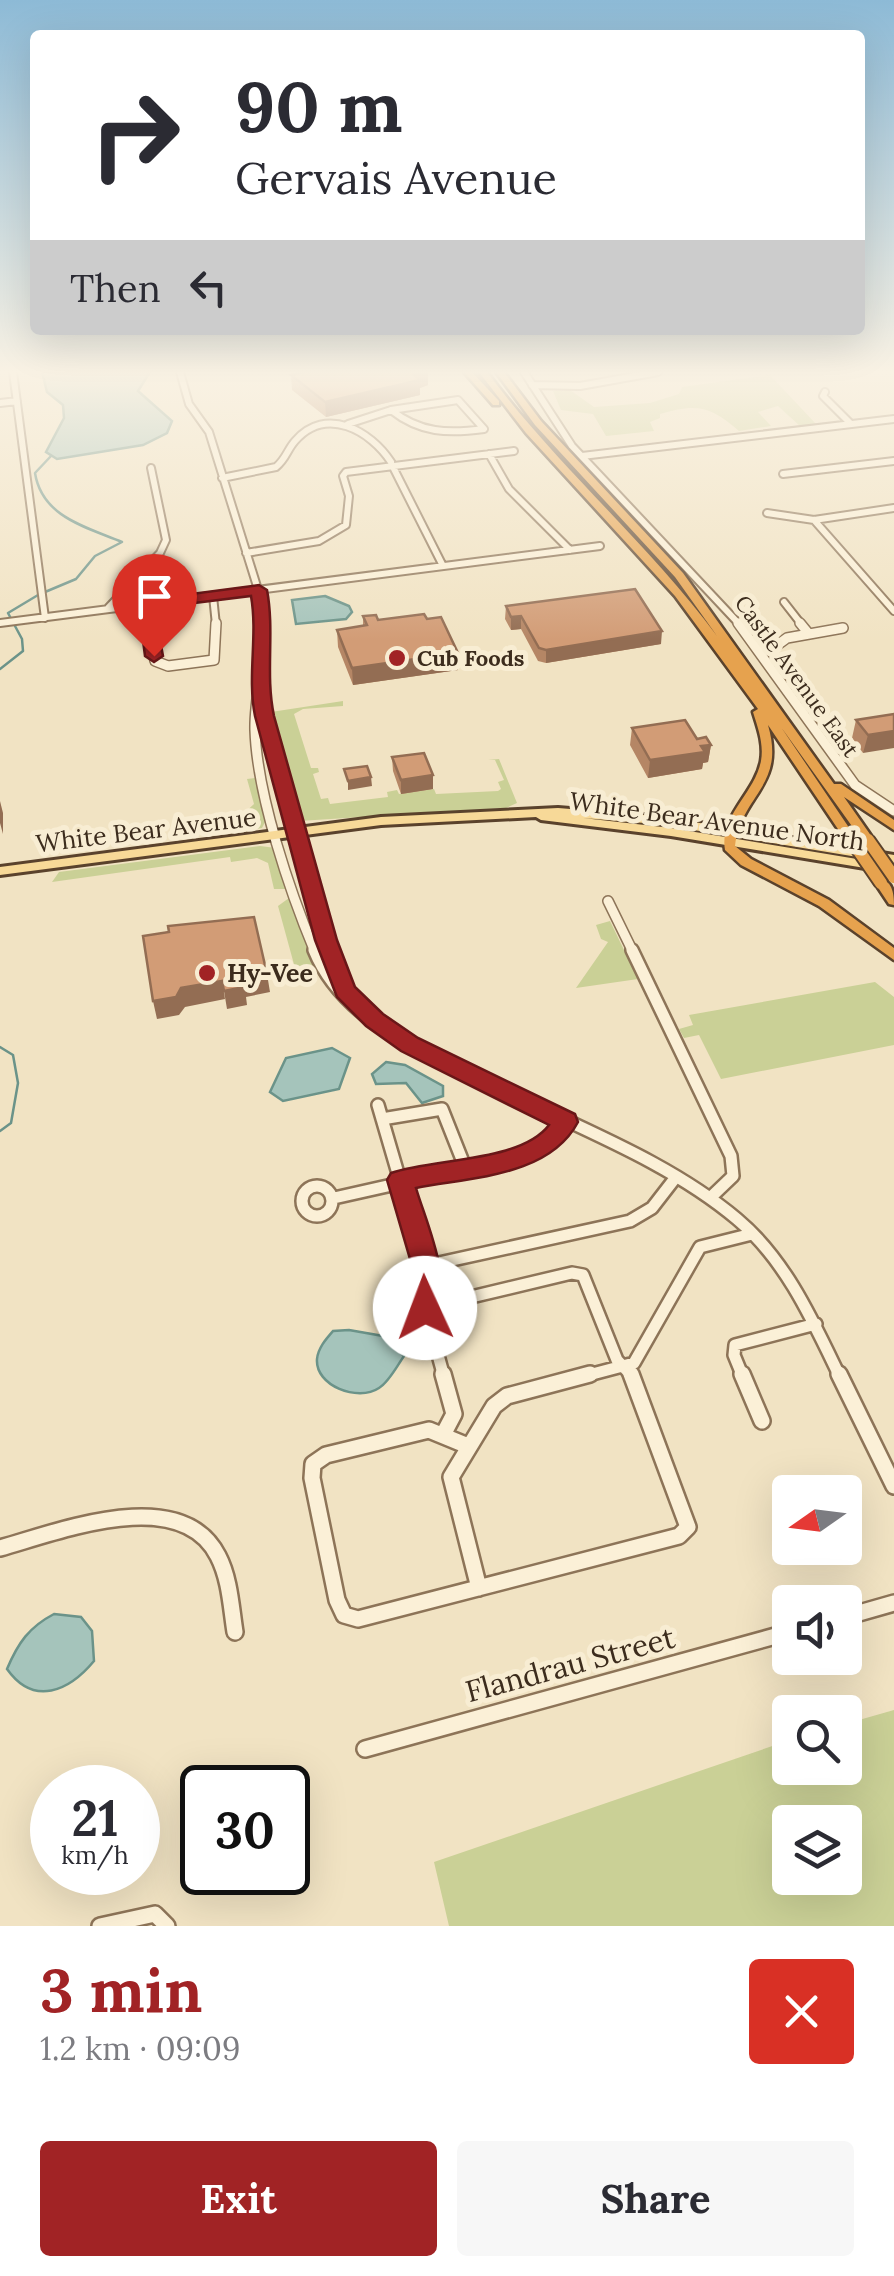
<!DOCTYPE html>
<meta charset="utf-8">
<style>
:root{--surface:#fff;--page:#f7f7f7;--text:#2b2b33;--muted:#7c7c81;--accent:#a12325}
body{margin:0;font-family:Lora,serif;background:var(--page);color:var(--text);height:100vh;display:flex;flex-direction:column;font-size:38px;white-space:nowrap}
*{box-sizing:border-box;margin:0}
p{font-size:32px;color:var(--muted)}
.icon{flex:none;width:55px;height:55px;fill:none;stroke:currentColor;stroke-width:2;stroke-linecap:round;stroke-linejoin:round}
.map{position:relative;height:1926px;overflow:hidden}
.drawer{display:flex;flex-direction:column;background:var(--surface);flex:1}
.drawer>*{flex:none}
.top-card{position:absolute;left:30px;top:30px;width:835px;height:305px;border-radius:10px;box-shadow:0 10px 40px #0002;background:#fff;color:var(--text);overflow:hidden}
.needle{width:65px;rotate:256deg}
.fabs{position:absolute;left:772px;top:1475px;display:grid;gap:20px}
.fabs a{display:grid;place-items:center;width:90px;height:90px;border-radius:10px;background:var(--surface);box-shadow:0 10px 40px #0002;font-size:50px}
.speed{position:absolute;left:30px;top:1765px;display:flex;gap:20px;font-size:50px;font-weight:700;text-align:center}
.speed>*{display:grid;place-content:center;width:130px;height:130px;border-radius:50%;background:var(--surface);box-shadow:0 10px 40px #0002;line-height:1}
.speed small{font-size:25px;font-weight:400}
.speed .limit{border:5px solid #111;border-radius:15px;background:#fff;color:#111}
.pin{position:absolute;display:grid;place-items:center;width:85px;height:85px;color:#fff;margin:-102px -42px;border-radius:50% 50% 50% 0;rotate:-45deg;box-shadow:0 0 10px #0007}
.pin .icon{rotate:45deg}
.me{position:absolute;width:110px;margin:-55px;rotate:358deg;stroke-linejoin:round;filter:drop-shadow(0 0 8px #0008)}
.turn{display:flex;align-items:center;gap:35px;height:210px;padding:0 40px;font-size:45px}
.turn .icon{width:130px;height:130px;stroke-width:2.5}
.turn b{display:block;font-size:70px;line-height:85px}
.then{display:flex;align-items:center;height:95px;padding:0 40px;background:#0003;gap:20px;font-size:38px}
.round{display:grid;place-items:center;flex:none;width:105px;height:105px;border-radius:10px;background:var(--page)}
.overview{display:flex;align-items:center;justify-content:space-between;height:170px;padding:0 40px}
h1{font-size:60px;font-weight:700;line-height:75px;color:var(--accent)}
.action{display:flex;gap:20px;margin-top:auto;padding:20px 40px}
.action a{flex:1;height:115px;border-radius:10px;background:var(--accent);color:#fff;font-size:40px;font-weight:700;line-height:115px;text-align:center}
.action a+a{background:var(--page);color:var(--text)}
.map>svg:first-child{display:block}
.green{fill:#cad096;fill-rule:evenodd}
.water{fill:#a5c4bb;stroke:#6b9389;stroke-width:2.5}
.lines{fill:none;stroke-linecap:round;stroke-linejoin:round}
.stream{stroke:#6b9389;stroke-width:2.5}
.minor-far3-casing{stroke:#8d7458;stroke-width:10}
.minor-far2-casing{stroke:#8d7458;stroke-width:12}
.minor-far1-casing{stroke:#8d7458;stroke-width:16}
.minor-casing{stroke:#8d7458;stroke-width:20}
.major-casing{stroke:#5a422c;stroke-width:6}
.highway-casing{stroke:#5a422c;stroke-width:5}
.minor-far3{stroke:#fbf0d7;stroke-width:6}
.minor-far2{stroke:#fbf0d7;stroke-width:9}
.minor-far1{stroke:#fbf0d7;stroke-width:11}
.minor{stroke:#fbf0d7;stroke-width:15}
.major{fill:#f7d998;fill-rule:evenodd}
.highway{fill:#e6a24e;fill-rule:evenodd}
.highway-bridge-casing{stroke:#5a422c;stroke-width:16;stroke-linecap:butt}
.highway-bridge{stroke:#e6a24e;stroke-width:12}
.wall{fill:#b58665}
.shaded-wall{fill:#936d53}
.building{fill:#d29c76;stroke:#936d53;stroke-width:2.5}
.route{fill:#a12325;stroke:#691718;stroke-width:2.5}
.poi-dot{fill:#a12325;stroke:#f8edd3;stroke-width:4}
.labels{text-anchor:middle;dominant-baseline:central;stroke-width:10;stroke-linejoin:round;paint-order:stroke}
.far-poi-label{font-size:22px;font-weight:bold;fill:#3c2c1d;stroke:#f8edd3;text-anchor:start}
.far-street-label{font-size:22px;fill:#3c2c1d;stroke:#f8edd3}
.street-label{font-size:25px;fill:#3c2c1d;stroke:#f8edd3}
.poi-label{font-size:25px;font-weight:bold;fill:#3c2c1d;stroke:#f8edd3;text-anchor:start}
.near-street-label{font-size:30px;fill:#3c2c1d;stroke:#f8edd3}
</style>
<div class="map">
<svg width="894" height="1926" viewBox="0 0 894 1926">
<rect width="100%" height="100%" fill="#f1e3c3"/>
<path class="green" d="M770,375L816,424L800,426L778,406L758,412L771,426L739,431C711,406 696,403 660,414V418L650,422L654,431L606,436L593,414L561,410L553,391L570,390L594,407L650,403L679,394L682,387Z
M343,701V706L303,709L294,714L311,768H318L319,772L313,774L321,799L328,798L330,804L388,797L387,792L397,790L399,794L434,789L436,794L498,791L501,789L498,782L504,780L495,760H488L499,759L517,803L506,808L299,821L272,731L271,712Z
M255,778L266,820L262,828L215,835V830L233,816L239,818L254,804L247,779Z
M260,846L276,848L287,889H274L268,863L257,858L231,862L230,857L52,882L59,872Z
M289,898L315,966L295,968L278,906Z
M610,921L638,979L576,988L608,942L601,939L596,925Z
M875,982L894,997V1045L721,1079L699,1035L684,1038L679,1029L693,1025L689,1015Z
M894,1710V1926H449L434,1862L790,1740V1768H845V1724ZM790,1822H845V1878H790Z"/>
<path class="water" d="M42,372H150L138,391L172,421L167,433L143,445L57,459L46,452L64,418L63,405L47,392Z
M325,596L349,606L352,612L346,619L296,624L292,600Z
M332,1048L350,1058L339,1089L283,1101L270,1092L286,1058Z
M386,1062L405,1065L443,1086V1096L422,1103L406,1083L376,1084L372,1074Z
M349,1330L383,1336L404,1356C397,1366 389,1382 379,1388C358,1402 315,1386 317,1359C318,1348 326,1339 333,1331Z
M54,1614L81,1617L92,1631L94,1661C69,1691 34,1707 7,1669C18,1643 29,1627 54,1614Z"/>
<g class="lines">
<path class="stream" d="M45,592L76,579L95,556L122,542C86,527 42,517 35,473L51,456
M0,669L23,651L22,639L8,613L38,595
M0,1047L13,1055L18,1083L11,1123L0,1131"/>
<defs>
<path id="minor-far3" d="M13,372L45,618
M180,372L189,404L209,432L260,596L264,625
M524,372L572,446L740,625
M532,385L580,386L658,372
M825,392L823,396L851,424
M458,400L484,429C448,434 420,433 391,410Z
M0,403L17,401
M348,424L391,410
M489,454L509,489L570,550
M582,456L894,419
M392,465L443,566
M783,474L894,461
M222,478L276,467C286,459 287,450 295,441C326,405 371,431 391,462
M767,513L814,520L894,508
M814,520L894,611
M246,553L319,541L346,525L349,496L343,476L346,472L514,451
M213,596L216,625
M784,602L802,625
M144,604L148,625
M108,608L160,553L166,540L151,468
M0,623L600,546"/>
<path id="minor-far2" d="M148,623L155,661L168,666L214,660L216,623
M264,623C267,659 254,694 255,730C257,795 290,892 315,952
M738,623L855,785L894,811
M800,623L809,634
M759,650L776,646L787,638L843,628
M260,696L330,952
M608,901L633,952"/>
<path id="minor-far1" d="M314,950C344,1024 432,1056 498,1088C578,1128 668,1161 737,1219C786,1260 813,1321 840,1377
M330,950L344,991
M632,950L731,1156L733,1176L710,1198
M378,1105L425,1266V1308L444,1377
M382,1119L442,1109L465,1167
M302 1201a15 15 0 1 1 30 0a15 15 0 1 1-30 0Z
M334,1198L521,1156L549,1143L566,1122
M425,1266L630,1221L652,1208L676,1177
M425,1308L572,1273L583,1275L617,1360L633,1377
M581,1377L634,1363L700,1247L752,1234
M743,1377L734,1355L735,1345L816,1324"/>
<path id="minor" d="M443,1374L454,1414L444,1433
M742,1374L762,1421
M839,1374L894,1486
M468,1446L429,1430L326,1455L313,1464L312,1478L337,1600L344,1615L358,1619L679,1536L688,1527L631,1374
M0,1548C58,1532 181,1483 218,1556C230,1579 231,1607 235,1632
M479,1588L451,1477L494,1406L507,1396L590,1374
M845,1617L894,1603
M365,1749L790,1632
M100,1926L155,1914L167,1926"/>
<path id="major" d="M558,808L657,816L894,855V863L657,824L583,818L671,828L881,863L883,866L881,869L877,870L671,836L541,820L536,817L381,825L0,875V867L381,817Z"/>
<path id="highway" d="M464,372H472L499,401V405H493Z
M479,372H487C557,466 647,542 717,636L675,577L535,425L496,372H504L541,421L683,573L834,784H841L894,820V830L844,797L874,840L872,843H864L781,727L856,838L854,841H846L768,725C786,787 741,794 735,846L751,859L829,900L894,948V960L819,906L741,865L725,850C719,816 755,793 761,761C764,744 758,728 753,712L758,709L675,596L526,433Z
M881,879C893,882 894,895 894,905L889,904L875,883Z"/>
</defs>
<use href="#minor-far3" class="minor-far3-casing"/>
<use href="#minor-far2" class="minor-far2-casing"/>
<use href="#minor-far1" class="minor-far1-casing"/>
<use href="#minor" class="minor-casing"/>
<use href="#major" class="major-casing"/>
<use href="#highway" class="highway-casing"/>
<use href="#minor-far3" class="minor-far3"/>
<use href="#minor-far2" class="minor-far2"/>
<use href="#minor-far1" class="minor-far1"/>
<use href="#minor" class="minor"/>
<use href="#major" class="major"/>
<use href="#highway" class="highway"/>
<defs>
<path id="highway-bridge" d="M850,838L881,883
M868,840L894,877"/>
</defs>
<use href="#highway-bridge" class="highway-bridge-casing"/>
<use href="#highway-bridge" class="highway-bridge"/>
</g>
<path class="wall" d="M304,372H428V385L420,388V395L326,417L292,390L291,375Z
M506,606L661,644L546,663L538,661L521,629L511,630L505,619Z
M363,616L378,620L458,670L353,685L338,647L337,630L363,626Z
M894,714L863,753L852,738L856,720Z
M632,728L697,739L711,745L708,762L703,763L702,769L648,778L630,745Z
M392,757L433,789L401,794L393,771Z"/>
<path class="shaded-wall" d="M424,372H428V385L420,388V395L326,417L325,402Z
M521,616V629L511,630V617Z
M662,631L661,644L546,663V650Z
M458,653V670L353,685L352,668Z
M894,731V748L863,753L868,735Z
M711,745L708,762L703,763L702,769L648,778L650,760Z
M433,775V789L401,794V780Z
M371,777L372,786L348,790V781Z
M0,801L3,813V834L0,823Z
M267,974L270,992L246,997L247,1005L227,1009L224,991L242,979Z
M222,981L225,999L185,1007L179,1015L157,1019L153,1001L181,988Z"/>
<path class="building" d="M304,372H424L414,375L420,380L325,402L291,375Z
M635,589L662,631L546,650L539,648L521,616L511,617L506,606Z
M424,614L427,619L441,617L458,653L352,668L337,630L367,625L363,616L376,615L378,620Z
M894,714V731L868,735L856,720Z
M685,720L697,739L706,737L711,745L701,746L705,752L650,760L632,728Z
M424,753L433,775L401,780L392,757Z
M367,766L371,777L348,781L344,769Z
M254,917L267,974L242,979L244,987L224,991L222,981L181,988L176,997L153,1001L143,936L169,932L168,926Z"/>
<linearGradient id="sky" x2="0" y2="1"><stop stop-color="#8dbad6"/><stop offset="0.58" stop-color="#f9f2e4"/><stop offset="1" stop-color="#f9f2e4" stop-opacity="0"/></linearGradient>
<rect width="894" height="641" fill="url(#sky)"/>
<path class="route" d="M259,585L267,590C275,632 265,674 274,716L337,940L355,987L383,1014L418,1038L575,1114L578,1122C549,1177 471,1177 416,1188C427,1225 453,1279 435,1317L425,1321L415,1317L411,1308L412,1266L387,1180L391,1173C435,1158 521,1162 549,1125L401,1051L366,1026L337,997L315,940L255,716C247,676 258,636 251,596L154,608L163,656L154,662L145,656L138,601Z"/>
<g class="poi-dot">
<circle cx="397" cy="658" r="10"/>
<circle cx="207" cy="973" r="10"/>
</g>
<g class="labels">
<g class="far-poi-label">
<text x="417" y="658">Cub Foods</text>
</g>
<g class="far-street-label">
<text transform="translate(797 676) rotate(54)">Castle Avenue East</text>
</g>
<g class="street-label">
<text transform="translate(717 821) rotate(8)">White Bear Avenue North</text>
<text transform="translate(146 830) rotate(-7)">White Bear Avenue</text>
</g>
<g class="poi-label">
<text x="227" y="973">Hy-Vee</text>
</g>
<g class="near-street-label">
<text transform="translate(570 1664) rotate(-15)">Flandrau Street</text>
</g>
</g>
</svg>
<div class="fabs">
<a><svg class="needle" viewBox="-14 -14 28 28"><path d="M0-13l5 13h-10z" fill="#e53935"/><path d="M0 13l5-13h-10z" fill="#7c7c81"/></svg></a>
<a><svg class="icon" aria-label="sound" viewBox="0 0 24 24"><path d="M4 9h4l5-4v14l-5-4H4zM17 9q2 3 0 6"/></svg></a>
<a><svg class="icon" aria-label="search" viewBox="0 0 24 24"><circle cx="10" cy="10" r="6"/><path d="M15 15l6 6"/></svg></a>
<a><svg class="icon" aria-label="layers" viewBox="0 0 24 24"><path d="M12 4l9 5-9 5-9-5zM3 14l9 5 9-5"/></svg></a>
</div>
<div class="speed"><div>21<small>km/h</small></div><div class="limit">30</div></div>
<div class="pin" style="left:154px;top:656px;background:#d93025"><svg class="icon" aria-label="arrive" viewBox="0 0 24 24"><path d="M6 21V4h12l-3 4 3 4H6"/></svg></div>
<svg class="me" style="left:425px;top:1308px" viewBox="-20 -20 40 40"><circle r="19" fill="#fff"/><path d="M0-13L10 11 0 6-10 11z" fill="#a12325"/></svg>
<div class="top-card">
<div class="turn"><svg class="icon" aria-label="right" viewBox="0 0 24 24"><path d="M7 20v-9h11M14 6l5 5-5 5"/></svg><div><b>90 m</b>Gervais Avenue</div></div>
<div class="then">Then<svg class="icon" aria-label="left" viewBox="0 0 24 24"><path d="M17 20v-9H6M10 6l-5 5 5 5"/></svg></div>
</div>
</div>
<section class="drawer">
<div class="overview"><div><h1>3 min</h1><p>1.2 km · 09:09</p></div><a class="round" style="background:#d93025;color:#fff"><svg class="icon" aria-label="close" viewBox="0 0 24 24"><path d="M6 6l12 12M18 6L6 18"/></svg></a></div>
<div class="action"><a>Exit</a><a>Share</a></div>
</section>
